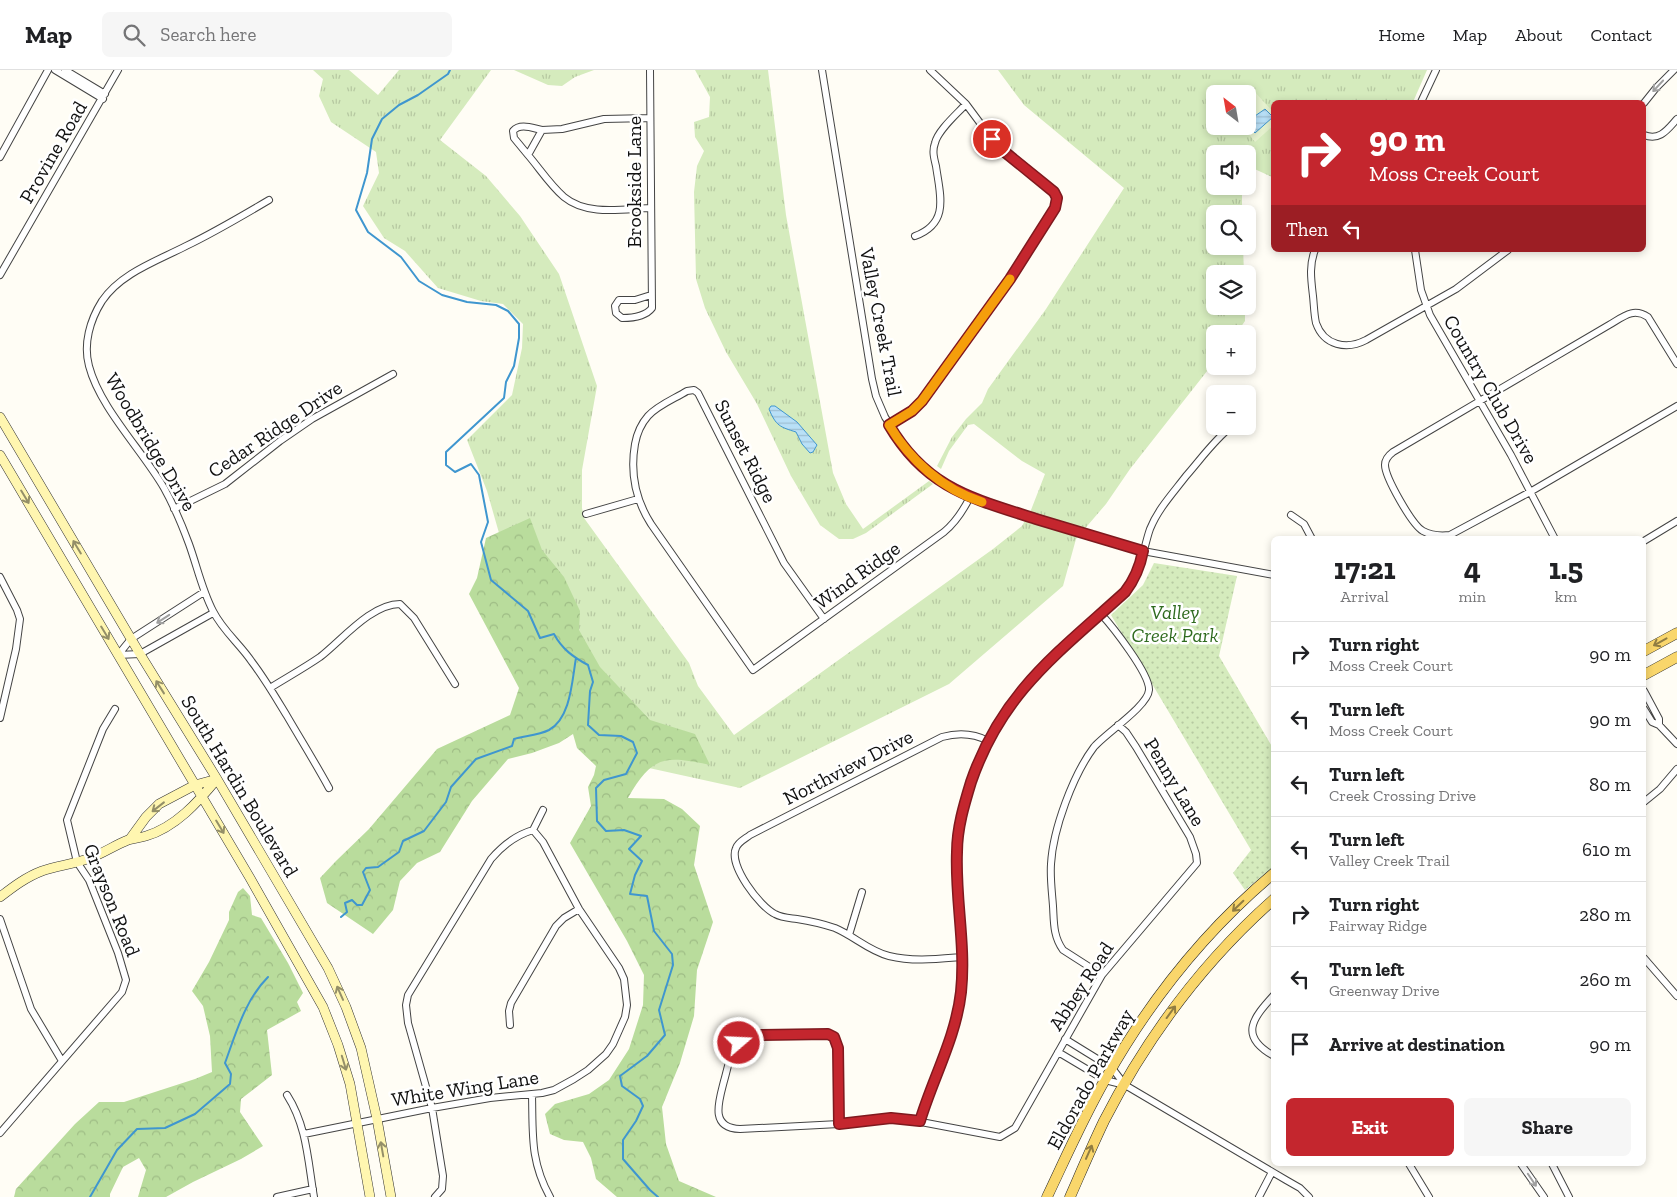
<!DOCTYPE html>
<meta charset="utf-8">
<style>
:root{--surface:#fff;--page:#f6f6f6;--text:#202124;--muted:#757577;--line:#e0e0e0;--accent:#c4262e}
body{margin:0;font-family:"Zilla Slab",serif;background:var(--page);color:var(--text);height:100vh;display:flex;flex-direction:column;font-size:19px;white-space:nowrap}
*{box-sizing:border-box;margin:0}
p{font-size:16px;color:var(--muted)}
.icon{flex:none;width:28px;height:28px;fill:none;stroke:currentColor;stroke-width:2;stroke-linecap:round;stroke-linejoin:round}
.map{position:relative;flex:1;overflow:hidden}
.sheet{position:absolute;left:1271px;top:466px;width:375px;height:630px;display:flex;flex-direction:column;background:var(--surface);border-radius:8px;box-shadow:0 2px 8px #0003}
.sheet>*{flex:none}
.top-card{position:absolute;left:1271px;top:30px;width:375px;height:152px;border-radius:8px;box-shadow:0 2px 8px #0003;background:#c4262e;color:#fff;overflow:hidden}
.needle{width:32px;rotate:329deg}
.tools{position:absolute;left:1206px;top:15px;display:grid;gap:10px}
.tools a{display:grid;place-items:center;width:50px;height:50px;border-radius:8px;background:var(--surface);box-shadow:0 2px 8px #0003;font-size:25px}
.pin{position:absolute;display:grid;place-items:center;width:42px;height:42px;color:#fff;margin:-21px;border:2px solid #fff;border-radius:50%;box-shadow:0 1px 5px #0007}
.me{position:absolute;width:55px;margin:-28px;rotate:71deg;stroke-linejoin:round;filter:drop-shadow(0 0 4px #0008)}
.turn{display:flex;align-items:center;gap:18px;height:105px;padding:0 15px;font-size:22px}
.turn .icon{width:65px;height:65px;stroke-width:2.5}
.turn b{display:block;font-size:35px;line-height:42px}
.then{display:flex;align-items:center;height:48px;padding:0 15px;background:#0003;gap:10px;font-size:19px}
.eta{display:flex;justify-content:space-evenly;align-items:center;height:85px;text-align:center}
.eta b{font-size:30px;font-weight:700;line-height:35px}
.action{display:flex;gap:10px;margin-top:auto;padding:10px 15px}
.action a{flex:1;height:58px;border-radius:8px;background:var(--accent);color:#fff;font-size:20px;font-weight:700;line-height:58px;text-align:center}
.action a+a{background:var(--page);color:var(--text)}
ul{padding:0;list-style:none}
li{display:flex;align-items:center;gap:15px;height:65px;padding:0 15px;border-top:1px solid var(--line)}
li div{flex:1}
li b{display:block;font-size:19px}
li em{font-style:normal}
header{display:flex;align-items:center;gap:30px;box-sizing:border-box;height:70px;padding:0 25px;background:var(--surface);border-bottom:1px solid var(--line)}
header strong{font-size:24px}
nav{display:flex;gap:28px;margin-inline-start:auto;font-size:18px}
.search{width:350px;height:45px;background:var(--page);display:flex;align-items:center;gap:12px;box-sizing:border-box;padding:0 18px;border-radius:8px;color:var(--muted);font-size:19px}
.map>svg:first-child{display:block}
.grass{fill:url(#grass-tufts);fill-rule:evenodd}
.forest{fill:url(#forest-crowns)}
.park{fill:url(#park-dots)}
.pitch{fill:#e6f2cf}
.water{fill:url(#water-rules);stroke:#3f96cf}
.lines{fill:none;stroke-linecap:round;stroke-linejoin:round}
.stream{stroke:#3f96cf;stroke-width:2}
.street-casing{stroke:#444;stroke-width:8}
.secondary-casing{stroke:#333;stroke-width:10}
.primary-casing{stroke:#222;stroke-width:11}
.street{stroke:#fff;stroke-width:6}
.secondary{stroke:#fff6b0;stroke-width:9}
.primary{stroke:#f9d66b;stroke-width:10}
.oneway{stroke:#a0a0a0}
.oneway2{stroke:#948f68}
.oneway3{stroke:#917d42}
.route-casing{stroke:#7f191e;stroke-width:12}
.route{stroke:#c4262e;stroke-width:9}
.slow{stroke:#f59e0b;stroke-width:9}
.labels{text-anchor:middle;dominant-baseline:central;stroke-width:5;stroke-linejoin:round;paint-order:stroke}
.street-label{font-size:20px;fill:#111;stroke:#fff}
.park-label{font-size:20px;font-style:italic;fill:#2f6b1f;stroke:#fff}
</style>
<header>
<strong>Map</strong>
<div class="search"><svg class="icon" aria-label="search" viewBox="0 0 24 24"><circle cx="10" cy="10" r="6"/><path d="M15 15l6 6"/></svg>Search here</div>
<nav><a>Home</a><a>Map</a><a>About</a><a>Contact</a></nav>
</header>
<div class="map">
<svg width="1677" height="1127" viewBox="0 0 1677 1127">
<defs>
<pattern id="grass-tufts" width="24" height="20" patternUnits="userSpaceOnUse" patternTransform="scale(1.25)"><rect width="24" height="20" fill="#d5ebbd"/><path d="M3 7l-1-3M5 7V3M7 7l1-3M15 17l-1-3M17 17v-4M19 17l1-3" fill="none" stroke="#b6c8a1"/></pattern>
<pattern id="forest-crowns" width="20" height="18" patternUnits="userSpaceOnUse" patternTransform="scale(1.25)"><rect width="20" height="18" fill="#b9dc9c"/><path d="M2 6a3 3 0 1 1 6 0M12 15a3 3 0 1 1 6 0" fill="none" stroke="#9ebc85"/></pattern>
<pattern id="park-dots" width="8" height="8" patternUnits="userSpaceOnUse" patternTransform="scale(1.25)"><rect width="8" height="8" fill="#d5ebbd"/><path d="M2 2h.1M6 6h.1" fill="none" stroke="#b6c8a1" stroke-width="1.8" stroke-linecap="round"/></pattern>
<pattern id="water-rules" width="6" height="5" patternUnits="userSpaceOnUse" patternTransform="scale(1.25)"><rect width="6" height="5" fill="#b9e0f7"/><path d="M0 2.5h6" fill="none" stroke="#9ebfd3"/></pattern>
</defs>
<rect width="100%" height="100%" fill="#fffdf5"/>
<path class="grass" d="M313,0H349L378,25L399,0H491L440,70L486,106L520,146L559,204L597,316L582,400V438L584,448L689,593L698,616L734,665L993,479L1022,456L1031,440L1045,404L1022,391L974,354L968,355L949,381L941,399L937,396L952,367L966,349L982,333L988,319L1046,239L1124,118L1024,35L998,0H1427L1413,32H1274V108L1248,96V84H1215V116H1242V144H1215V176H1243L1244,204H1215V236H1245V251L1236,264H1215V291L1130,399L1106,434L1076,469L1063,516L949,614L740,718L649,698L600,650L501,470L487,421L467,370L512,325L522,278L523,254L503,234L481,231L438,218L405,181L384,168L363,136L379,103L376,82L331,52L319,26L323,9ZM1215,24H1248V56H1215Z
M514,0H594L575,7L562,16L548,15Z
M695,0H768L786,145L833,403L846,434L863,459L929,411L933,414L866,463L853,469H839L820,455L791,406L757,334L726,282L705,238L696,209L694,122L697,96L704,81L695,67L694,52L709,47L710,27Z"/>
<path class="forest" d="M530,448L542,480L564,507L580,541L579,560L600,597L650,650L695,664L710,695C664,685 652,686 628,728L664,729L682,739L700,756L694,795L713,852L697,900L694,946L680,993L662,1037L666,1074L679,1111L716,1127H617L596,1109L591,1088L583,1072L564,1070L550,1064L545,1044L555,1034L589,1024L609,1010L629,979L643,935L644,905L627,871L570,773L591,736L588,717L594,705L596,696L577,678L573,664L559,673L532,683L508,689L472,731L440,782L417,793L400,811L393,840L373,864L327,833L320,808L336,791L369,759L437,679L510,645L519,618L469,524L477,508L486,468Z
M243,818L250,826L252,845L261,848L288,893L303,923L297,932L301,941L267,960L272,1005L241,1029L240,1042L263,1076L241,1089L193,1112L166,1127H138L146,1100L139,1088L123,1097L110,1124V1127H14L16,1119L75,1054L99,1032H124L195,1009L212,1002L210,966L203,936L192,921L209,892L229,850V842L238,822Z"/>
<path class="park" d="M1154,493L1237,506L1219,586L1274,680V796L1245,820L1233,803L1251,780L1111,545L1143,515Z"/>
<path class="pitch" d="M1253,20L1274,43V55L1255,72L1242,56H1248V25Z"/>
<path class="water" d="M1265,39L1273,47L1255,63L1248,55V41L1255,46Z
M771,336H775L797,352L817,375L813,382L810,383L802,374L796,362C780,357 776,356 769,339Z"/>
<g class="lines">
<path class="stream" d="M450,0L448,4L418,25L399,35L382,49L372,69L367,103L356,140L368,162L401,187L419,211L442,225L467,232L496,235L508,241L519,254V268L514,296L506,312L504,328L446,382V395L455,402L471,394L479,405L488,452L481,472L491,510L528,541L540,568L554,564C562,579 573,587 588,595L593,612L590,621L588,655L599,665L621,666L633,672L637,683L626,704L604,710L596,718L597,751L606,761L624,760L641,766L629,779L642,791L635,805L630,824L647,826L654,861L672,884L673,895L659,940L665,965L647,986L620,1006L622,1016L640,1029L643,1036L636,1051L623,1070V1089L650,1120L658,1127
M341,847L347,842L345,833L352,830L357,835H362L370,820L363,802L366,798L378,797L399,782L403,771L424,761L446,732L451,717L476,689L512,676L514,669C525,666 539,665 549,660C571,648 572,610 576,588
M90,1127L117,1080L137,1059L165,1058L195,1044L230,1014L231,1004L225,993C236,963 245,930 268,907"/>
<defs>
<path id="street" d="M55,0L103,29
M65,0L105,24
M650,0L652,238C646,246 632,248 622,248L616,243L615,236L619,230H635L651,225
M822,0L872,309L876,326L885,347L904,377L919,394L934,407L960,423L978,430L1143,481L1274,505
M1421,32L1436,0
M1644,33L1656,18L1674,0
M650,48L604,49L562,59L542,60L528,85C540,99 550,115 564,127C587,146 622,139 650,138
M1644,65C1660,71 1667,60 1677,49
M528,85L514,68L513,61C520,53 532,58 542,60
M0,87L48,0
M269,130C242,146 215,162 186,176C157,191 121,203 102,231C90,250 83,274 89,296C100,338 142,380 164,418C174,436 182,455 189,474C197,496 202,520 213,541C223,561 240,574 252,592C265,609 276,628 287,646C301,670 316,694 329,718
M915,166C950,153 940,125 936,96C934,88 932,81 935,73C938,60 957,44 966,34
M1315,180C1309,195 1311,209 1313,226C1314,235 1314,244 1316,253C1324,276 1347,280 1366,270L1456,219L1508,180
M1415,180L1421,220L1430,245L1511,385L1555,469
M0,205L118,0
M1677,294L1648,247C1633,237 1623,247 1609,255L1393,382C1389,385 1385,389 1385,395C1385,407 1412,455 1423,461C1432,466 1441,466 1450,465L1530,422L1677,336
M889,355L912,341L922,331L1010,209L1053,142C1058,133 1058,127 1051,119L1000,78L989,65L966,34L930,0
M174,439L225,414L280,371L312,349L393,304
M586,444L638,429
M1291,445L1304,454L1312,469
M1644,471L1677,451
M0,507L17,540L20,549L16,579L0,648
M1101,544C1112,556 1150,604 1149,620C1148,636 1106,663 1094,677C1073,705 1053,759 1051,794C1050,808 1052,822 1053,836C1054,852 1053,866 1063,880L1102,905
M824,549L784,493L698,323L694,320L687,321C674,329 658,335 648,346C641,354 637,363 635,374C630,403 635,429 651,454L753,600L944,462C956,452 963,441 970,427
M118,585L131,569L204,522
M118,585L140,584L213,543
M270,618C286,608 304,598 320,587C342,570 371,534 400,534L414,548L455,614
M1644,621L1659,649V655
M1644,639L1652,652L1659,655L1677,674
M1644,732L1660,719L1677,699
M0,849L31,939L62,991
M849,865L862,822
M962,887C938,889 913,892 889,886C869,881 854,866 835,858C823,854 810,851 797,849C790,848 782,848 775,844C760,837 728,795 736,778C738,772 745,769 750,765L942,667C957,663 973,663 988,671
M1644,888L1677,926
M1274,925C1253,948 1238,966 1274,986
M510,955L509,941L511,933L556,856L564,848L579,839
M820,963C831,964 835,967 839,978V1054L740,1059C709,1058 719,1031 724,1011C728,998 730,978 743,970C758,960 801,964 820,963Z
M1065,969L1112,998L1125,1015
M1058,982L1105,1010L1125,1015L1286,1110L1300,1118L1309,1127
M287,1025C307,1056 308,1092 314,1127
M532,1025C533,1064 530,1091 550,1127
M920,1051C933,1008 956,967 961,922C965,883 958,845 957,806C955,760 966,711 988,671C1010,627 1044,593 1080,561C1097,546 1120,532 1133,512C1142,496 1144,476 1150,459C1158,439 1173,423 1186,406C1201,389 1214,370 1232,356
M839,1054L891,1048H900L1000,1067L1015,1058L1102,905L1197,793L1196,784L1190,767L1136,677L1126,662L1118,655
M0,1063L122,922L126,910L118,883L89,810L77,792L67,750L103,659L115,639
M304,1064L432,1038L490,1028L542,1023L554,1020L574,1009L588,1000L606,984L613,974L625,947L627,935L624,909L619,898L579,839L543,772L533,760
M1409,1094L1429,1127
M1521,1094L1544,1127
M1552,1094L1569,1127
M277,1127L313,1119
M435,1127L442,1119L443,1106L432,1038L408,953L406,935L408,925L491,789C502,776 516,765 533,760L543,740
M1259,1127L1272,1102"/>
<path id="secondary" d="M0,347L140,584L217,709L328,898L346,937L361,978L377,1049L391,1127
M0,385L250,808L323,937L338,975L350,1014L370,1127
M130,769L146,747L159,734L195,715L217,709
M0,827C13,817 26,807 42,801C57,796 74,794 90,788C102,784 115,775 128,770C134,768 140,768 146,766C176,757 198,732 217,709"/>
<path id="primary" d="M1644,581L1677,563
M1644,605L1677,587
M1047,1127C1066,1087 1084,1046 1106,1008C1150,930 1206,860 1274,803
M1070,1127C1081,1102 1092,1076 1104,1051C1147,967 1204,891 1274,829"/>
</defs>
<use href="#street" class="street-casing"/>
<use href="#secondary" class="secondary-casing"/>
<use href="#primary" class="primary-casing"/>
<use href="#street" class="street"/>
<use href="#secondary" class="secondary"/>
<use href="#primary" class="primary"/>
</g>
<defs><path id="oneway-shaft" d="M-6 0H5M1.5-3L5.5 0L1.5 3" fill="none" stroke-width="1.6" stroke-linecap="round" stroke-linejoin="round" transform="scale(1.25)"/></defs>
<g class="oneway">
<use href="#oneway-shaft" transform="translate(1658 16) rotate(133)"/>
<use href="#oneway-shaft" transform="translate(163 549) rotate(147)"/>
<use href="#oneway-shaft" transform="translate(1532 1110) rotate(56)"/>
</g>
<g class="oneway2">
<use href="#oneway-shaft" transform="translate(25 427) rotate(59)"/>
<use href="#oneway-shaft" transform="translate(77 477) rotate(-121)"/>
<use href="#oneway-shaft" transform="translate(105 563) rotate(59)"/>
<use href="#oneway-shaft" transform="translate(160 617) rotate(-122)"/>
<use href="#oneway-shaft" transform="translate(158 737) rotate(142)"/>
<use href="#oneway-shaft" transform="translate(220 757) rotate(59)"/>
<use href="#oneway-shaft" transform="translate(340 923) rotate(-114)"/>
<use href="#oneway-shaft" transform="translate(344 993) rotate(73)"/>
<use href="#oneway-shaft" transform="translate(382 1079) rotate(-100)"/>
</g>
<g class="oneway3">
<use href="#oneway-shaft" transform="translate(1660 572) rotate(151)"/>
<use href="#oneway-shaft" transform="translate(1238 836) rotate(136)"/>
<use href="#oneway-shaft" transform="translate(1171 942) rotate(-54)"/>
<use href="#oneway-shaft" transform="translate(1089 1082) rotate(-66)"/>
</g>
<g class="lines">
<defs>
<path id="route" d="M739,973L745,968L756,965L828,964L834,967L838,978L839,1054L891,1048L920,1051C933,1008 956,967 961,922C966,875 955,829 957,782C957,758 964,735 971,712C1002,622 1058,583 1125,522C1135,509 1140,497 1143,481C1107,470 1072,460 1036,449C971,428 926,418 889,355L912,341L922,331L1010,209L1055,138L1057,128L1054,122L1006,83L992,69"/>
</defs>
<use href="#route" class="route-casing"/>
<use href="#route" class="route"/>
<path class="slow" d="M982,432C942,419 910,390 889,355L912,341L922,331L1010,209"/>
</g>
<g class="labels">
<g class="street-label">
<text transform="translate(53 82) rotate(-60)">Provine Road</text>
<text transform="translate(634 112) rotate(-90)">Brookside Lane</text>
<text transform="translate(881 252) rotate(79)">Valley Creek Trail</text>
<text transform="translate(1491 319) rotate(60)">Country Club Drive</text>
<text transform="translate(275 359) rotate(-34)">Cedar Ridge Drive</text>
<text transform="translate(151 372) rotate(59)">Woodbridge Drive</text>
<text transform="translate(746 381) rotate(63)">Sunset Ridge</text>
<text transform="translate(857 505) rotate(-36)">Wind Ridge</text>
<text transform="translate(848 697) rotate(-27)">Northview Drive</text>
<text transform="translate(1175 712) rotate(59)">Penny Lane</text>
<text transform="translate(240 716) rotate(59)">South Hardin Boulevard</text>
<text transform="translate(112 830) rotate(68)">Grayson Road</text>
<text transform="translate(1081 916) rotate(-57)">Abbey Road</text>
<text transform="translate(1090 1009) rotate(-61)">Eldorado Parkway</text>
<text transform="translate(465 1018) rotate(-9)">White Wing Lane</text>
</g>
<g class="park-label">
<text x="1175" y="542">Valley<tspan x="1175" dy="23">Creek Park</tspan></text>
</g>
</g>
</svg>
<div class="tools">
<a><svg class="needle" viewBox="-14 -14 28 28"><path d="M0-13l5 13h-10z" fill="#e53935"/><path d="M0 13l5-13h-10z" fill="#757577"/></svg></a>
<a><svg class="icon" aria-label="sound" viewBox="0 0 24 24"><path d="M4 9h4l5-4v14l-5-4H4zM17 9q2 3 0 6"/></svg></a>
<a><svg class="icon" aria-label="search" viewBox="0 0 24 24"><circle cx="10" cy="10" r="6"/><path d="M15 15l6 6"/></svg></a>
<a><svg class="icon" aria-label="layers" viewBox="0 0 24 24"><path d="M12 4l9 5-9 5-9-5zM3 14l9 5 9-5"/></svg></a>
<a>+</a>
<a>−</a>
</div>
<div class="pin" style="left:992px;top:69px;background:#d93025"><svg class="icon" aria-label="arrive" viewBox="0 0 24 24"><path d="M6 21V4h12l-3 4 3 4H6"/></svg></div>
<svg class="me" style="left:739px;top:973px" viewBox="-20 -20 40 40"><circle r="17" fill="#c4262e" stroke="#fff" stroke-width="3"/><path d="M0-11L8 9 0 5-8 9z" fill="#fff"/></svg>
<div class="top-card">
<div class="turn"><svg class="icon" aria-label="right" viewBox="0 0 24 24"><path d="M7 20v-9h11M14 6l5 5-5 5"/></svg><div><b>90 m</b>Moss Creek Court</div></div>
<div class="then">Then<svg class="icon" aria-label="left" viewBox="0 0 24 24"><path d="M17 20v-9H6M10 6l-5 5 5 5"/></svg></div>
</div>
<section class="sheet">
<div class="eta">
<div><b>17:21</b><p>Arrival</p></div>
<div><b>4</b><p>min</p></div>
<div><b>1.5</b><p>km</p></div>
</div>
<ul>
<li><svg class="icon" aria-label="right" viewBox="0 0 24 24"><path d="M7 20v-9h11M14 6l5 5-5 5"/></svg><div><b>Turn right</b><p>Moss Creek Court</p></div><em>90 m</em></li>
<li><svg class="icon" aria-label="left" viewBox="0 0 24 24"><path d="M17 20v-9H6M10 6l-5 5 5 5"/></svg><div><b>Turn left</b><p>Moss Creek Court</p></div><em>90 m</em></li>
<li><svg class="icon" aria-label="left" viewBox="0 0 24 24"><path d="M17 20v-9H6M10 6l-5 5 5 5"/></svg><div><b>Turn left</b><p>Creek Crossing Drive</p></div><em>80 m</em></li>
<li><svg class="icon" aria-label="left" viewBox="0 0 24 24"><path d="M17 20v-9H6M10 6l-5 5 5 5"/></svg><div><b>Turn left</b><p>Valley Creek Trail</p></div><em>610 m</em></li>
<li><svg class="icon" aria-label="right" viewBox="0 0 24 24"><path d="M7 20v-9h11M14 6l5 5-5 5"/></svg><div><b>Turn right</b><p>Fairway Ridge</p></div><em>280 m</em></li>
<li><svg class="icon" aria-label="left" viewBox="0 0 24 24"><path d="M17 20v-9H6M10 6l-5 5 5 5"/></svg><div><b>Turn left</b><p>Greenway Drive</p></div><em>260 m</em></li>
<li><svg class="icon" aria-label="arrive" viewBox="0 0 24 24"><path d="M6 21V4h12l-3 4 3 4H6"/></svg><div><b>Arrive at destination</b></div><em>90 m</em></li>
</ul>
<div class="action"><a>Exit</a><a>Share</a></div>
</section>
</div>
